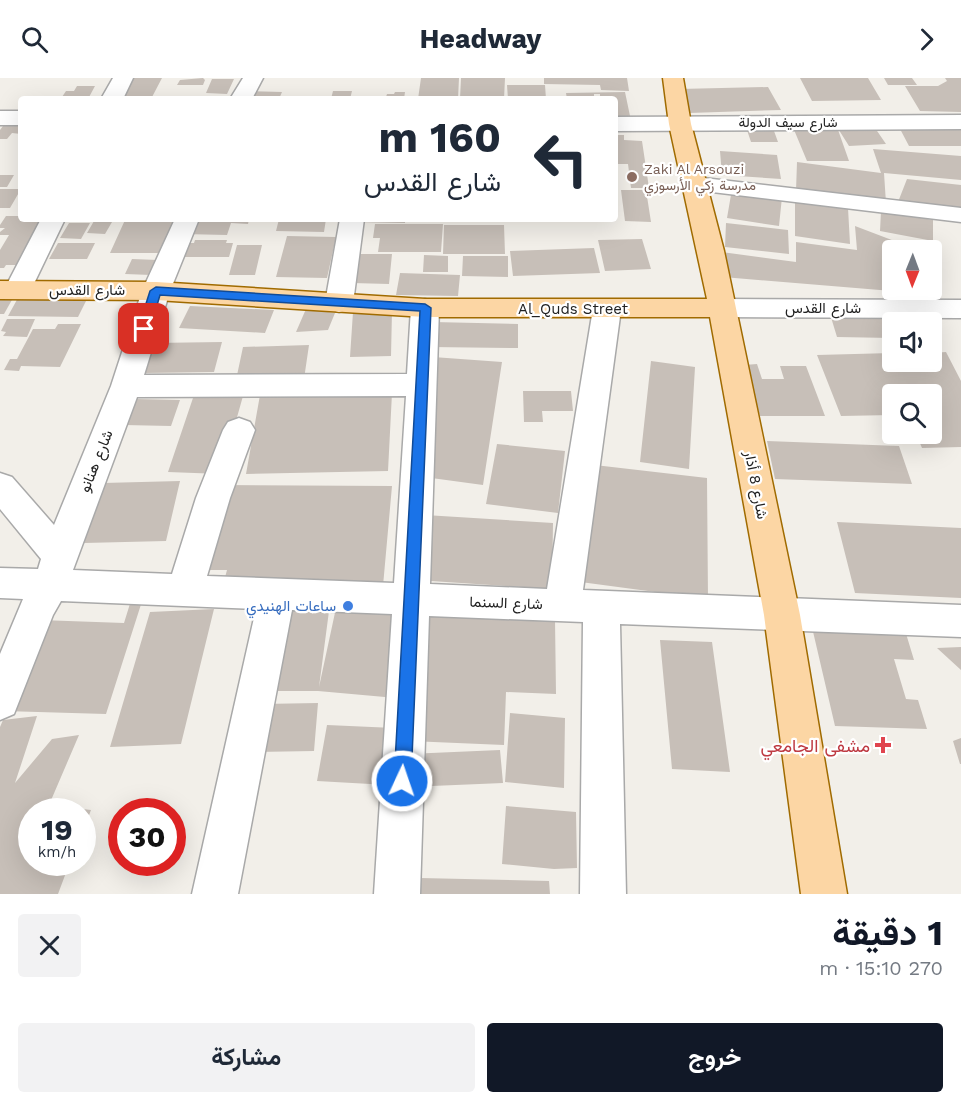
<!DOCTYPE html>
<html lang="ar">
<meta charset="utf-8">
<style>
:root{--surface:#fff;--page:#f2f2f3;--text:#1f2937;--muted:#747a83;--accent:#111827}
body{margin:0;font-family:"Work Sans",Vazirmatn,sans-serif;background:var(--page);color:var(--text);direction:rtl;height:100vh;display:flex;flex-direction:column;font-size:22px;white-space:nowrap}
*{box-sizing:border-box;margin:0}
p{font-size:20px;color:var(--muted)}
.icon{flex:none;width:33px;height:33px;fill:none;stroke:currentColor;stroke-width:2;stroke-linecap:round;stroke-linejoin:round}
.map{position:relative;height:816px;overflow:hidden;direction:ltr}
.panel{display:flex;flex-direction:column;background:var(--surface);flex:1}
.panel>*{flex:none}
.banner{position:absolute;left:18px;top:18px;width:600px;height:126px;border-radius:6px;box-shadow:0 6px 24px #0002;direction:rtl;background:#fff;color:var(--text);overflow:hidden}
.needle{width:39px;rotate:181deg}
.fabs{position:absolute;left:882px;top:162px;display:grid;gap:12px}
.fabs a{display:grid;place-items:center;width:60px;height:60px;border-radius:6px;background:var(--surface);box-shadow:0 6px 24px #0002;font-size:30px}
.speed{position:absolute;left:18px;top:720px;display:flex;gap:12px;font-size:30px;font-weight:700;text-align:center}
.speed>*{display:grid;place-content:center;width:78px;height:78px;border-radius:50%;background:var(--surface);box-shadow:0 6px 24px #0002;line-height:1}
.speed small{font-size:15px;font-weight:400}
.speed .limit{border:9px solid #d22;background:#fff;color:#111}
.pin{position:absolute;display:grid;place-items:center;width:51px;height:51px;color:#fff;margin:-26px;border-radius:12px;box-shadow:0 3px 9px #0006}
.me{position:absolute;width:66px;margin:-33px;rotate:3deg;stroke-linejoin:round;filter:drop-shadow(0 0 4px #0008)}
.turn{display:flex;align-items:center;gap:21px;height:126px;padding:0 18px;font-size:27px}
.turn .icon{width:78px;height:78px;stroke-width:2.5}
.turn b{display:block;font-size:42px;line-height:51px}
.round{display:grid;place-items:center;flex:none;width:63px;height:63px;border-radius:6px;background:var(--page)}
.summary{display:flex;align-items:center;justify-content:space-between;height:102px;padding:0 18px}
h1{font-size:36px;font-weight:700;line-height:45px;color:var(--accent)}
.cta{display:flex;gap:12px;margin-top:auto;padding:12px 18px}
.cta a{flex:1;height:69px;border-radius:6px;background:var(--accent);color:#fff;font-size:24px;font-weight:700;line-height:69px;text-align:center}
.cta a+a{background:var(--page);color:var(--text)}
header{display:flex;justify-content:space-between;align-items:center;height:78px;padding:0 18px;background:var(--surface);font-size:27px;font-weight:700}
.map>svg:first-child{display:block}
.building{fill:#c7bfb8}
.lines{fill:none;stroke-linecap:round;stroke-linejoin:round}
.minor-casing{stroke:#a9a9a9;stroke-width:3}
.major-casing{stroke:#a06b00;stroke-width:3}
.minor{fill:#fff;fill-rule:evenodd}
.major{fill:#fcd6a4;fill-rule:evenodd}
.route{fill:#1a73e8;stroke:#114b97;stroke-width:1.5}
.education-dot{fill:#8d6e63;stroke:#fff;stroke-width:2}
.shop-dot{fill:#3f7fe0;stroke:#fff;stroke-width:2}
.health-dot{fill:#e0444e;stroke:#fff;stroke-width:2}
.labels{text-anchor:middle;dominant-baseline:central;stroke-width:4.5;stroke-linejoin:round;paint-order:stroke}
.far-street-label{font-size:14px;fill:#222;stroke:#fff}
.far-education-label{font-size:14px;fill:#785e54;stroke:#fff;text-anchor:start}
.street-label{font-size:15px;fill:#222;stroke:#fff}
.shop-label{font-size:15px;fill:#366cbe;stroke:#fff;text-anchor:end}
.near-health-label{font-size:18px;fill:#be3a42;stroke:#fff;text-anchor:end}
</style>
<header><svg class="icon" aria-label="forward" viewBox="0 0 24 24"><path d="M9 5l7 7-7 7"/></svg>Headway<svg class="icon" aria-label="search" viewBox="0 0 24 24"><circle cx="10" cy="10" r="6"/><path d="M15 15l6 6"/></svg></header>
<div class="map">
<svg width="961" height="816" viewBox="0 0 961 816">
<rect width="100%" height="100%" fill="#f2efe9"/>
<path class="building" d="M134,0H162L151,21L123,20Z
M203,0L205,2L203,7H177L180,2Z
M421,0H459L458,21H418Z
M461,0H505L504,21H460Z
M544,0H627L629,13L601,12L600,7L544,6Z
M800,0H868L881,22L812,23Z
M884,0H912L917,7H888Z
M945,0H961V34L920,33L905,8H938L947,3Z
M212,1H234L227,16L206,15Z
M507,7H545L546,21H508Z
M77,8H95L88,21L62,19L66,13H74Z
M768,9L781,32L689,35L679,11Z
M247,13L282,14L279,21L245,20Z
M333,13H352L350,21H331Z
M395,14H405L404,21H370L371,19H386L387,16H394Z
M625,14L630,38H615V21H605L600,20V16H594V21H567L566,15Z
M171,18L213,19L211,21H169Z
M16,42H21V56L12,55L7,61H0V52L3,48H11Z
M792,47L837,49L849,83H807Z
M873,47L886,66L849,68L837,49Z
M899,49L961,50V68H909Z
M747,52L774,53L778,64H751Z
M615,57H624V62L642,63L649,110H631L628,86H615Z
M873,71L961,78V102L884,95L886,125L796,113L797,84L881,95Z
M720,73L777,77L781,101L722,97Z
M0,97H14L7,109H0Z
M907,101L961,107V131L898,124Z
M0,111H21L10,130H0Z
M732,111L782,119L779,148L727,140Z
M621,112H646L651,144L625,143Z
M795,123L848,130L850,166L795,158Z
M881,133L933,142V163L880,153Z
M6,138H21V141H41L17,187H6L4,190H0V172L9,157H0V154L5,150H0V147Z
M189,141H249L248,146L231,145L227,157L183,156Z
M279,141H326L324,154L276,153Z
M356,141H405V145L355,144Z
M125,142H174L162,175H110Z
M94,143L112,144L105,156L87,155Z
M69,145H90L81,161L60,160Z
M726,145L788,152L789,176L725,169Z
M375,146H443L441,174H378L380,160H373Z
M444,147H504L505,176H443Z
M855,148L918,172H892V213L723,199L714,173L796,184V164L857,172Z
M287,158L336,159L327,200L276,199Z
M642,161L651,191L605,193L598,162Z
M195,162H227L226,165H233L229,179H176L181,165H194Z
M58,165H95L87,181H49Z
M237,167H262L255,197H229Z
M594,170L600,195L513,198L510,173Z
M357,176H392L389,206L352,205Z
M424,177L448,178V194H423Z
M463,178H508V199L462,198Z
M132,181L158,182L151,197L125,196Z
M400,195L460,197L458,218L396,217Z
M89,217L78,239L8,238L19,218Z
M0,220H13L4,236H0Z
M190,228L274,232L265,255L179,250Z
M306,231L335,235L328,252L296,254Z
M392,233L391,278L350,279L353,234Z
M830,236L919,238L921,244H892V260L837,259Z
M7,241H35L27,259L3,258L6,254L1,253Z
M433,244L518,246V270L431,269Z
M58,246H81L60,289L21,288L19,293L4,292L10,281H17L33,251H55Z
M222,264L214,294L144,295L153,265Z
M309,267L304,301L236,302L243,269Z
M946,274L961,303V369L922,370L916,356H932V316H892V337L841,338L817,277L892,275V284H932V275Z
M433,279L502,284L483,407L424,399Z
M651,283L695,289L689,391L640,384Z
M757,286L762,301H784L780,288H806L825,338H760L744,287Z
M523,313H571L573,333H542L543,344H524Z
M392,315L388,393L246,396L260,317Z
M194,317L243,318L221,396L168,394Z
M135,321L180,322L171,348L124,347Z
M767,363L899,368L912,406L775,401Z
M497,366L565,373L558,435L486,426Z
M586,386L707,400L708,521L573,503Z
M180,403L166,463L84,465L103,405Z
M220,407L392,408L383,508L223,507L227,492H199Z
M425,437L553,445L552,511L416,502Z
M837,444L961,450V520L855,515Z
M133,516L144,517L106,636L4,633L40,542L124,545Z
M336,530L406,533L396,620L318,613H265L279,533H329L319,609Z
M214,531L181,666L110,669L150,534Z
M423,537L555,542L556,616L506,614L504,667L410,663Z
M811,545L904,549L914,582L894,581L906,621L918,622L927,651L835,648Z
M660,562L712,564L730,694L672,691Z
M961,569V592L937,570Z
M318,625L314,673L255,674L262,626Z
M510,635L565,640L564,710L505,704Z
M37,638L15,705L52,661L79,657L49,727L91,732L83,753L82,734H32V784H70L58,816H0V649L3,642Z
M327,647L394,650L388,707L317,703Z
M961,660V686H960L953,663Z
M500,672L503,705L408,709V676Z
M506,728L576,734L577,790L554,791L502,786Z
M420,800L549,803L550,816H419Z"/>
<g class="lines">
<defs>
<path id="minor" d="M113,0H133L123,21H101Z
M243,0H263L252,21H230Z
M0,33H21V47H0Z
M961,37V51L615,53V39Z
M695,99L961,130V144L687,111L683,106L687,101Z
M41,141H65L28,218L18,221L8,218L4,212Z
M175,141H199L170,213L144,297L407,296L411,230L415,224L425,221L435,224L439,230L430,506L547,511L593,231L597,225L607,222L617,225L621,231L583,512L961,527V559L620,546L626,816H580L583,544L429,538L420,816H374L392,536L292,532L238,816H192L256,531L61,523L53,537L14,636L0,642V576L23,521L0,520V490L38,491L41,481L0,431V395L12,399L54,447L111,308L142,213ZM406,318L394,505L207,498L230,420L255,352L250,344L239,340L228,344L223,352L196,420L172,496L73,492L137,319Z
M340,141H364L353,225L349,231L339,234L329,231L325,225Z
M721,221L961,222V240L721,239L711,236L707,230L711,224Z"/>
<path id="major" d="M663,0H683L691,46L724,173L800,537L847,816H801L764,537L710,239H425L156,222L0,221V203L156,204L425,221H707L669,46Z"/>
</defs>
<use href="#minor" class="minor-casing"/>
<use href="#major" class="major-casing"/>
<use href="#minor" class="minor"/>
<use href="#major" class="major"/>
</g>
<path class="route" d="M156,209L425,226L431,230L411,703L409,709L402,711L396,709L394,703L420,233L160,217L150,251L148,253H140L138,251L150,213Z"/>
<circle class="education-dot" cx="632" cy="99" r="6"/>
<circle class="shop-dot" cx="348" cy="528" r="6"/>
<path class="health-dot" d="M880 658h6v6h6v6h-6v6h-6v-6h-6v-6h6z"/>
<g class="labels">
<g class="far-street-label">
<text x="788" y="44">شارع سيف الدولة</text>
</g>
<g class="far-education-label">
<text x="644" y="91">Zaki Al Arsouzi<tspan x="644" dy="16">مدرسة زكي الأرسوزي</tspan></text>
</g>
<g class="street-label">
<text x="87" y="212">شارع القدس</text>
<text x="823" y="230">شارع القدس</text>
<text x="573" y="231">Al_Quds Street</text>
<text transform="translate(96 383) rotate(-68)">شارع هنانو</text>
<text transform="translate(756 407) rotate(79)">شارع 8 أذار</text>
<text transform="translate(506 525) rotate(2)">شارع السنما</text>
</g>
<g class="shop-label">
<text x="336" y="528">ساعات الهنيدي</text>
</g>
<g class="near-health-label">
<text x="870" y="667">مشفى الجامعي</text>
</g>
</g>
</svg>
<div class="fabs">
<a><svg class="needle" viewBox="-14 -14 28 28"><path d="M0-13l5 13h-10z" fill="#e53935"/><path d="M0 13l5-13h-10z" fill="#747a83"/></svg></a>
<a><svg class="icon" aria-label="sound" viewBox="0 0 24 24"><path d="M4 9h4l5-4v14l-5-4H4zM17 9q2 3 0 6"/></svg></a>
<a><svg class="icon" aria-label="search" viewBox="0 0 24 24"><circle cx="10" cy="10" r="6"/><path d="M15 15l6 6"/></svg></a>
</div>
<div class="speed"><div>19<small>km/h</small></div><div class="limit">30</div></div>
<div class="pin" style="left:144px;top:251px;background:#d93025"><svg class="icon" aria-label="arrive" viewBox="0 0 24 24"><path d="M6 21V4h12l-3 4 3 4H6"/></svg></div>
<svg class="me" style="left:402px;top:703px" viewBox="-20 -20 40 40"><circle r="17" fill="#1a73e8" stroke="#fff" stroke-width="3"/><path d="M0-11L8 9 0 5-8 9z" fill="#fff"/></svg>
<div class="banner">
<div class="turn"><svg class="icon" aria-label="left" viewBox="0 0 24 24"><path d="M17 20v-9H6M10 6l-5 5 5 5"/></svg><div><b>160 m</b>شارع القدس</div></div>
</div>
</div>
<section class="panel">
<div class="summary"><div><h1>1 دقيقة</h1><p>270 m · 15:10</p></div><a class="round"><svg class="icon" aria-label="close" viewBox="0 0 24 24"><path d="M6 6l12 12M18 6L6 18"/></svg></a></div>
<div class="cta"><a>خروج</a><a>مشاركة</a></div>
</section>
